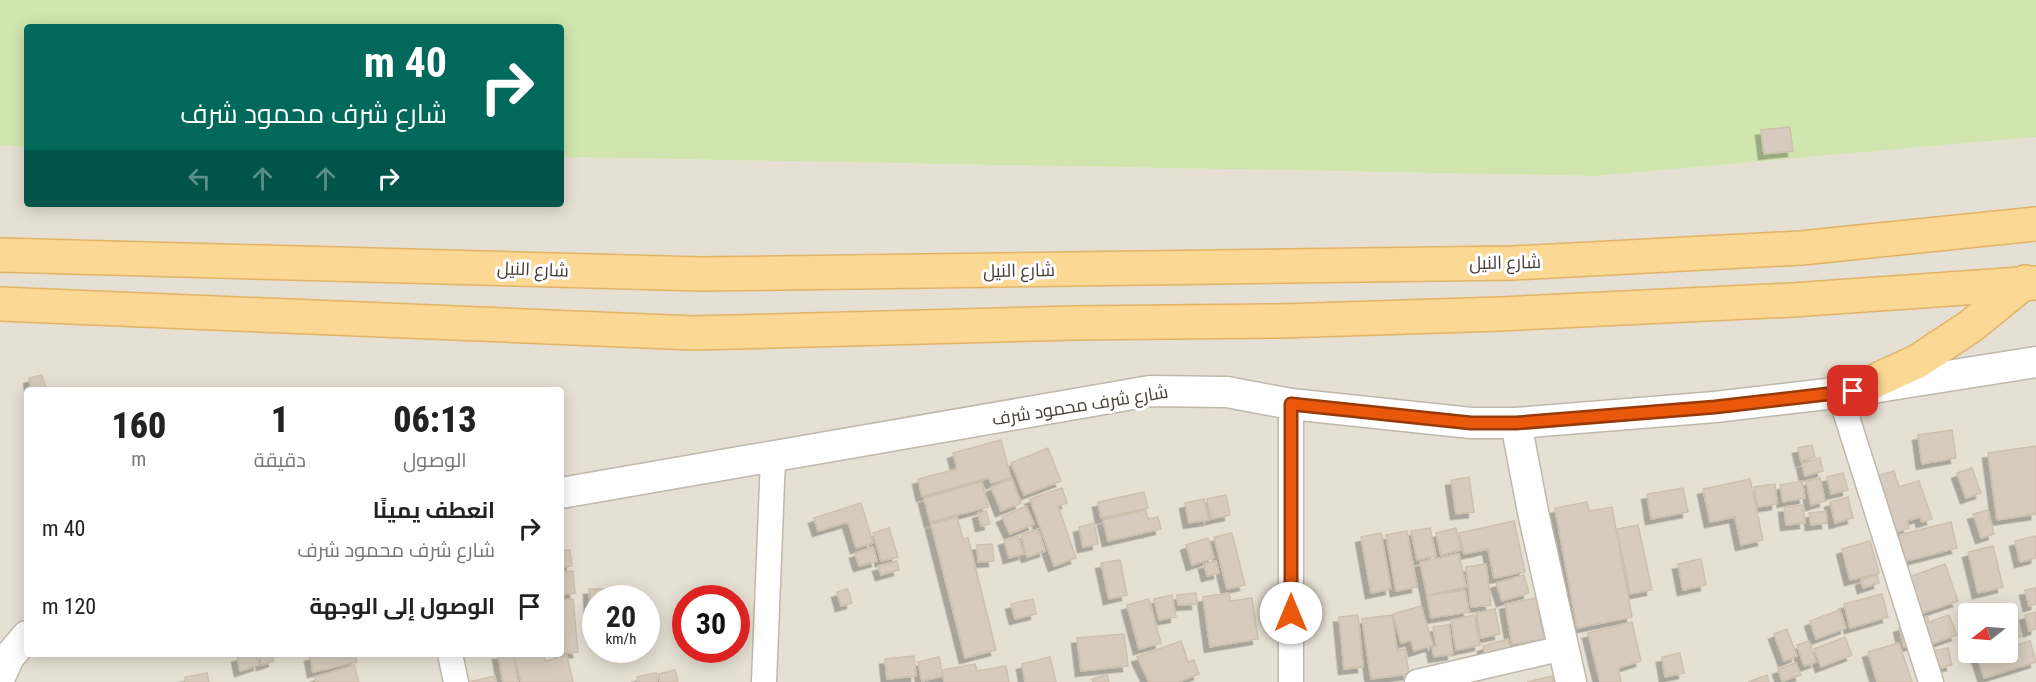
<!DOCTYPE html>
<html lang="ar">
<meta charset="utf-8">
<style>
:root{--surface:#fff;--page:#f2f2f2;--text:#222;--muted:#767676}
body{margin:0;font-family:"Roboto Condensed",Cairo,sans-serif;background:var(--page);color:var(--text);direction:rtl;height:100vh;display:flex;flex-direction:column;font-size:22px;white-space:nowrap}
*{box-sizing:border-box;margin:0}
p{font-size:20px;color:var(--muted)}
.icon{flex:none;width:33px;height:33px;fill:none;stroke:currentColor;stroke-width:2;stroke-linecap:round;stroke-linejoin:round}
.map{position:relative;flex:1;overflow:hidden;direction:ltr}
.drawer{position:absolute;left:24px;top:387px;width:540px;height:270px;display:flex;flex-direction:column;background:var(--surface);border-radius:6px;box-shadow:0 3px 15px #0003;direction:rtl}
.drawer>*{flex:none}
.banner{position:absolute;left:24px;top:24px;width:540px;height:183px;border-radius:6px;box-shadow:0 3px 15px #0003;direction:rtl;background:#00695c;color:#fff;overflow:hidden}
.needle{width:39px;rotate:253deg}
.buttons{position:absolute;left:1958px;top:603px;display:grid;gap:12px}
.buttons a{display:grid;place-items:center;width:60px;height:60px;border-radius:6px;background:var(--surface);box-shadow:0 3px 15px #0003;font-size:30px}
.speed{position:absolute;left:582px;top:585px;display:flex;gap:12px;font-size:30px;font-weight:700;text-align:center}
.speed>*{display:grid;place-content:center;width:78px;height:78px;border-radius:50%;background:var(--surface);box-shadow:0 3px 15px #0003;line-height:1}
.speed small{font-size:15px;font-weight:400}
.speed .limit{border:9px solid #d22;background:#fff;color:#111}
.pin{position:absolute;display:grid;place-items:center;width:51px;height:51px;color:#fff;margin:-26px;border-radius:12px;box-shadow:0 3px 9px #0006}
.me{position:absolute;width:66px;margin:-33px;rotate:0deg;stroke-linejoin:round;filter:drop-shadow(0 0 4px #0008)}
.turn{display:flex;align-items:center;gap:21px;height:126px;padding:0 18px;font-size:27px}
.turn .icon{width:78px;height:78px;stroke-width:2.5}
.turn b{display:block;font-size:42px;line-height:51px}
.lanes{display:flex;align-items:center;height:57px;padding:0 18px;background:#0003;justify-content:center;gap:30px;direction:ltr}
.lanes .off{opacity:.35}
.eta{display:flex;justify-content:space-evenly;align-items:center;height:102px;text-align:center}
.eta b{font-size:36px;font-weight:800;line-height:42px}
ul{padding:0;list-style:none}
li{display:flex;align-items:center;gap:18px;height:78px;padding:0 18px}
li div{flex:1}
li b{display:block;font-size:22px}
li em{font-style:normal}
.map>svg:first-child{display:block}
.residential{fill:#e6dfd3;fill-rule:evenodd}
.green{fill:#d1e6ae}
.building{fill:#d6cbbe;stroke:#cec0ae;stroke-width:1.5;filter:url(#shadow)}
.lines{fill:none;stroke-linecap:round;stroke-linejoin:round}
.minor-casing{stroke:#c0b7ab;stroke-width:27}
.tertiary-casing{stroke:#c0b7ab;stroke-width:33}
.primary-casing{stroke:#e1b365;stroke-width:36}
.minor{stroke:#fff;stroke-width:24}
.tertiary{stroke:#fff;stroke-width:30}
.primary{stroke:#fcd895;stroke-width:33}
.route-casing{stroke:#983908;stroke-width:15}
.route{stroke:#ea580c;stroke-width:10}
.labels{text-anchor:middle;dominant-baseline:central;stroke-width:6;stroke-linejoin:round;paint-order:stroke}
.street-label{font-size:18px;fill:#443d35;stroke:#fff}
</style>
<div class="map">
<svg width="2036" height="682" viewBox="0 0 2036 682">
<defs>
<filter id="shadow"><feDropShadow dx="-5.5" dy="5.5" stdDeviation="0" flood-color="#0004"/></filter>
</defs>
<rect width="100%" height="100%" fill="#f2ede5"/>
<path class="residential" d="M2036,137V682H0V146L27,147V204H561V157L1596,176ZM27,390H561V654H27ZM596,598H646V650H596ZM686,598H736V650H686ZM1968,614H2007V652H1968Z"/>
<path class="green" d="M0,0H2036V137L1596,176L561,157V27H27V147L0,146Z"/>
<path class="building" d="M1790,127L1793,151L1764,154L1761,130Z
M42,375L46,390H31L29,378Z
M1952,430L1956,458L1922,464L1918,435Z
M1001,440L1011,478L991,483L989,478L922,496L918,479L957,469L953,453Z
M1812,445L1815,457L1801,461L1798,448Z
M2036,446V514L1997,520L1988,453Z
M1048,448L1061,481L1024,495L1011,463Z
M1820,458L1823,471L1805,476L1802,463Z
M1972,468L1981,493L1966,498L1957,473Z
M1894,471L1899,487L1919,481L1932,519L1922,522L1920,517L1907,521L1909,528L1887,535L1873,477Z
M1843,473L1848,490L1831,494L1827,477Z
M1469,477L1474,512L1456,514L1451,480Z
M1820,478L1825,501L1811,505L1806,481Z
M1012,479L1021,503L1001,511L991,487Z
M1750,479L1763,540L1741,545L1735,517L1710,522L1703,489Z
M1802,481L1805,498L1783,502L1780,485Z
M982,482L988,507L930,522L924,498Z
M1775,484L1777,504L1758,507L1754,487Z
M1062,488L1067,503L1058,506L1076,558L1054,566L1030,499Z
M1683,488L1688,512L1651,519L1647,494Z
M1144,492L1148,508L1101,518L1098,502Z
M1226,495L1230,515L1211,519L1207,499Z
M1848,497L1853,518L1835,523L1830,502Z
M1204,499L1209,520L1189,523L1185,503Z
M1587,502L1589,511L1612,507L1632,617L1577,628L1555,508Z
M861,503L873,543L856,548L848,522L818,531L814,518Z
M1803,505L1805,523L1786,525L1784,507Z
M1026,506L1034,524L1010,534L1002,517Z
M1146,510L1148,519L1158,517L1161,529L1108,541L1103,520Z
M1988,510L1994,534L1981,538L1973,514Z
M986,511L990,524L981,526L978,513Z
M1826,511L1827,523L1811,525L1809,513Z
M957,517L963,539L968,538L996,650L965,658L931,524Z
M1514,521L1525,572L1494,578L1488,549L1464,554L1459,533Z
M1951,522L1957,548L1898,563L1891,537Z
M1094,523L1098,544L1083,547L1079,527Z
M1638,525L1652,590L1630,594L1617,529Z
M889,528L898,557L881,561L873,533Z
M1430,528L1436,556L1417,560L1411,531Z
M1456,528L1461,550L1441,555L1436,533Z
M1038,529L1045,551L1027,557L1021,535Z
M1407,531L1417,587L1396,591L1386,535Z
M1232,533L1245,585L1227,589L1214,537Z
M1381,533L1391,589L1371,593L1361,537Z
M1018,536L1024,554L1009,558L1004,540Z
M2036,536V558L2020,562L2015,541Z
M1208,538L1214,558L1192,565L1186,545Z
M1870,541L1879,573L1850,580L1842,549Z
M992,544L994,561L978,562L977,545Z
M1993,546L2003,587L1978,593L1968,552Z
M873,547L877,561L859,566L855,553Z
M570,550L572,566L561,568V551Z
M1459,554L1466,587L1427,595L1420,562Z
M1701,559L1706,585L1683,590L1678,564Z
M1120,560L1127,595L1109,599L1101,563Z
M897,561L899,570L881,575L878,566Z
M1216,561L1219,573L1207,576L1204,564Z
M1486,564L1491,605L1471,607L1466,567Z
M1945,564L1958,601L1917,615L1904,579Z
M573,571L575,593L561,595V572Z
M1524,575L1529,593L1502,601L1496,583Z
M1877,575L1879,583L1863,588L1861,580Z
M2036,588V604L2029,606L2025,590Z
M589,589H608V598H596V632H591Z
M848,589L852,603L841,606L837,592Z
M1465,590L1469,612L1431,618L1427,596Z
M1196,593L1197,604L1178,605L1177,595Z
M1229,593L1230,601L1252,598L1258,639L1210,647L1203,597Z
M1882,594L1888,617L1850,628L1844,604Z
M1172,595L1176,617L1159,620L1154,599Z
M1536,598L1544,639L1512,644L1505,604Z
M573,599L578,652L561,654V600Z
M1033,599L1036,614L1015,619L1011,604Z
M1149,599L1161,643L1139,649L1127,605Z
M1421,606L1433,645L1414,651L1411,640L1401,643L1393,614Z
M1495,609L1500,634L1481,638L1476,613Z
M1840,610L1846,628L1816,639L1810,621Z
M2036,612V629L2029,631L2025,615Z
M1358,615L1363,667L1344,669L1339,617Z
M1392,615L1397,650L1405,649L1409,674L1371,679L1362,619Z
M1474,615L1480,645L1456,650L1451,620Z
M1949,615L1957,635L1931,644L1919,619L1927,616L1929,622Z
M2017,616L2022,636L2007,640V619Z
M1632,622L1641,661L1618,668L1621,682H1600L1588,633Z
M1909,624L1914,644L1904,647L1899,627Z
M1449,625L1453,654L1434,657L1432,646H1436L1433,627Z
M1787,629L1797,656L1784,661L1774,634Z
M1124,634L1128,666L1081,671L1077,638Z
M1845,637L1852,655L1821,667L1814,649Z
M1508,639L1512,652L1486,659L1483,646Z
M1181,641L1188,662L1194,660L1199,674L1178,682H1149L1137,657Z
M1809,641L1816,662L1804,666L1797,645Z
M2030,641L2036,662L1984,678L1977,656L1991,652H2007V648Z
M1899,643L1912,682H1877L1868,652Z
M1948,648L1952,665L1937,669L1933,651Z
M1680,653L1684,673L1665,677L1662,657Z
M248,654H256L259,665L240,671L237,657Z
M259,654H271L274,661L262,665Z
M318,654H355L357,662L313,672L310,656Z
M498,654H513L518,682H503Z
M514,654H543L545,661L567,656L573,682H521Z
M914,656L916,676L887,679L885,659Z
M939,657L943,676L922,681L918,662Z
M1050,657L1056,682H1025L1022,664Z
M1796,663L1801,675L1782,681L1778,669Z
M975,664L977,671L1006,666L1009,682H944L942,670Z
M354,665L359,682H316L315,677Z
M675,670L678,682H660L658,674Z
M207,673L209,682H186L185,677Z
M656,673L657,682H638L637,677Z
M1107,675L1109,682H1093L1092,679Z
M1767,675L1769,682H1748Z
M495,676L496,682H469Z
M1553,676L1554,682H1527Z"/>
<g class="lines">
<defs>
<path id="minor" d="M1839,392L1931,682
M1291,404V682
M450,654L456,682
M764,682L773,458
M1417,682L1563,648"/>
<path id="tertiary" d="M1516,423L1533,512L1571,682
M561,493L1150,391L1227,392L1291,404L1471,423H1516L1715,407L1853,391L2036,362
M0,677L9,657L27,636"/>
<path id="primary" d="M0,255L702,274L1513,263L1801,248L2036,224
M0,304L694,333L1073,323L1281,321L1500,314L1792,300L2036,283
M1853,391L1918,361L1971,326L2025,282"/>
</defs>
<use href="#minor" class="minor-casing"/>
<use href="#tertiary" class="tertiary-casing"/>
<use href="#primary" class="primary-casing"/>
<use href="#minor" class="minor"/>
<use href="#tertiary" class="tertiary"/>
<use href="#primary" class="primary"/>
</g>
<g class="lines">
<defs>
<path id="route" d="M1291,613V404L1471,423H1516L1715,407L1853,391"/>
</defs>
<use href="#route" class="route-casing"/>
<use href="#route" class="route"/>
</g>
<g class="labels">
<g class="street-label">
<text transform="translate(1505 262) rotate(-1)">شارع النيل</text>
<text transform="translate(533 269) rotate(2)">شارع النيل</text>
<text transform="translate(1019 270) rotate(-1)">شارع النيل</text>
<text transform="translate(1080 405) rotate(-9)">شارع شرف محمود شرف</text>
</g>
</g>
</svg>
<div class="buttons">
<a><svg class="needle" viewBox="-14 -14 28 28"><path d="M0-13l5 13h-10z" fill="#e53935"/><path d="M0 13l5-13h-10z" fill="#767676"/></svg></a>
</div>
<div class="speed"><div>20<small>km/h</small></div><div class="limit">30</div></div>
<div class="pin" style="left:1853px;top:391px;background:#d93025"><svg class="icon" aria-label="arrive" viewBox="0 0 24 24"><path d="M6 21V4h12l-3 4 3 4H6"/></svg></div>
<svg class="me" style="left:1291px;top:613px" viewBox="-20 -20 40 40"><circle r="19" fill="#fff"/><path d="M0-13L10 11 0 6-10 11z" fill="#ea580c"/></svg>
<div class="banner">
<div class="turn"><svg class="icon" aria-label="right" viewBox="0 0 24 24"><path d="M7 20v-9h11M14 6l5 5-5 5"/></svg><div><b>40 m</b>شارع شرف محمود شرف</div></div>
<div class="lanes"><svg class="icon off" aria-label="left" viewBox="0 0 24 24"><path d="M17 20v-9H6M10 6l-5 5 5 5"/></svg><svg class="icon off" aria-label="ahead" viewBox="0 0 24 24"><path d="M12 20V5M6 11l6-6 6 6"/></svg><svg class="icon off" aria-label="ahead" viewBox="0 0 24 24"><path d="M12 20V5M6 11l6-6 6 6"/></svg><svg class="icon" aria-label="right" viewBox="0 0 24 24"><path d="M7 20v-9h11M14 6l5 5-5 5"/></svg></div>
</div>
<section class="drawer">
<div class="eta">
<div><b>06:13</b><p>الوصول</p></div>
<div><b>1</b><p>دقيقة</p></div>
<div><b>160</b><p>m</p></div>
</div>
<ul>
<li><svg class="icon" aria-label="right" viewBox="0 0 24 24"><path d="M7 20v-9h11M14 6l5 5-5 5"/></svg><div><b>انعطف يمينًا</b><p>شارع شرف محمود شرف</p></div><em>40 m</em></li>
<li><svg class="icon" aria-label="arrive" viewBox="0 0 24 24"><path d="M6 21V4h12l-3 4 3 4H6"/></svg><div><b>الوصول إلى الوجهة</b></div><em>120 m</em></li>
</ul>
</section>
</div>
